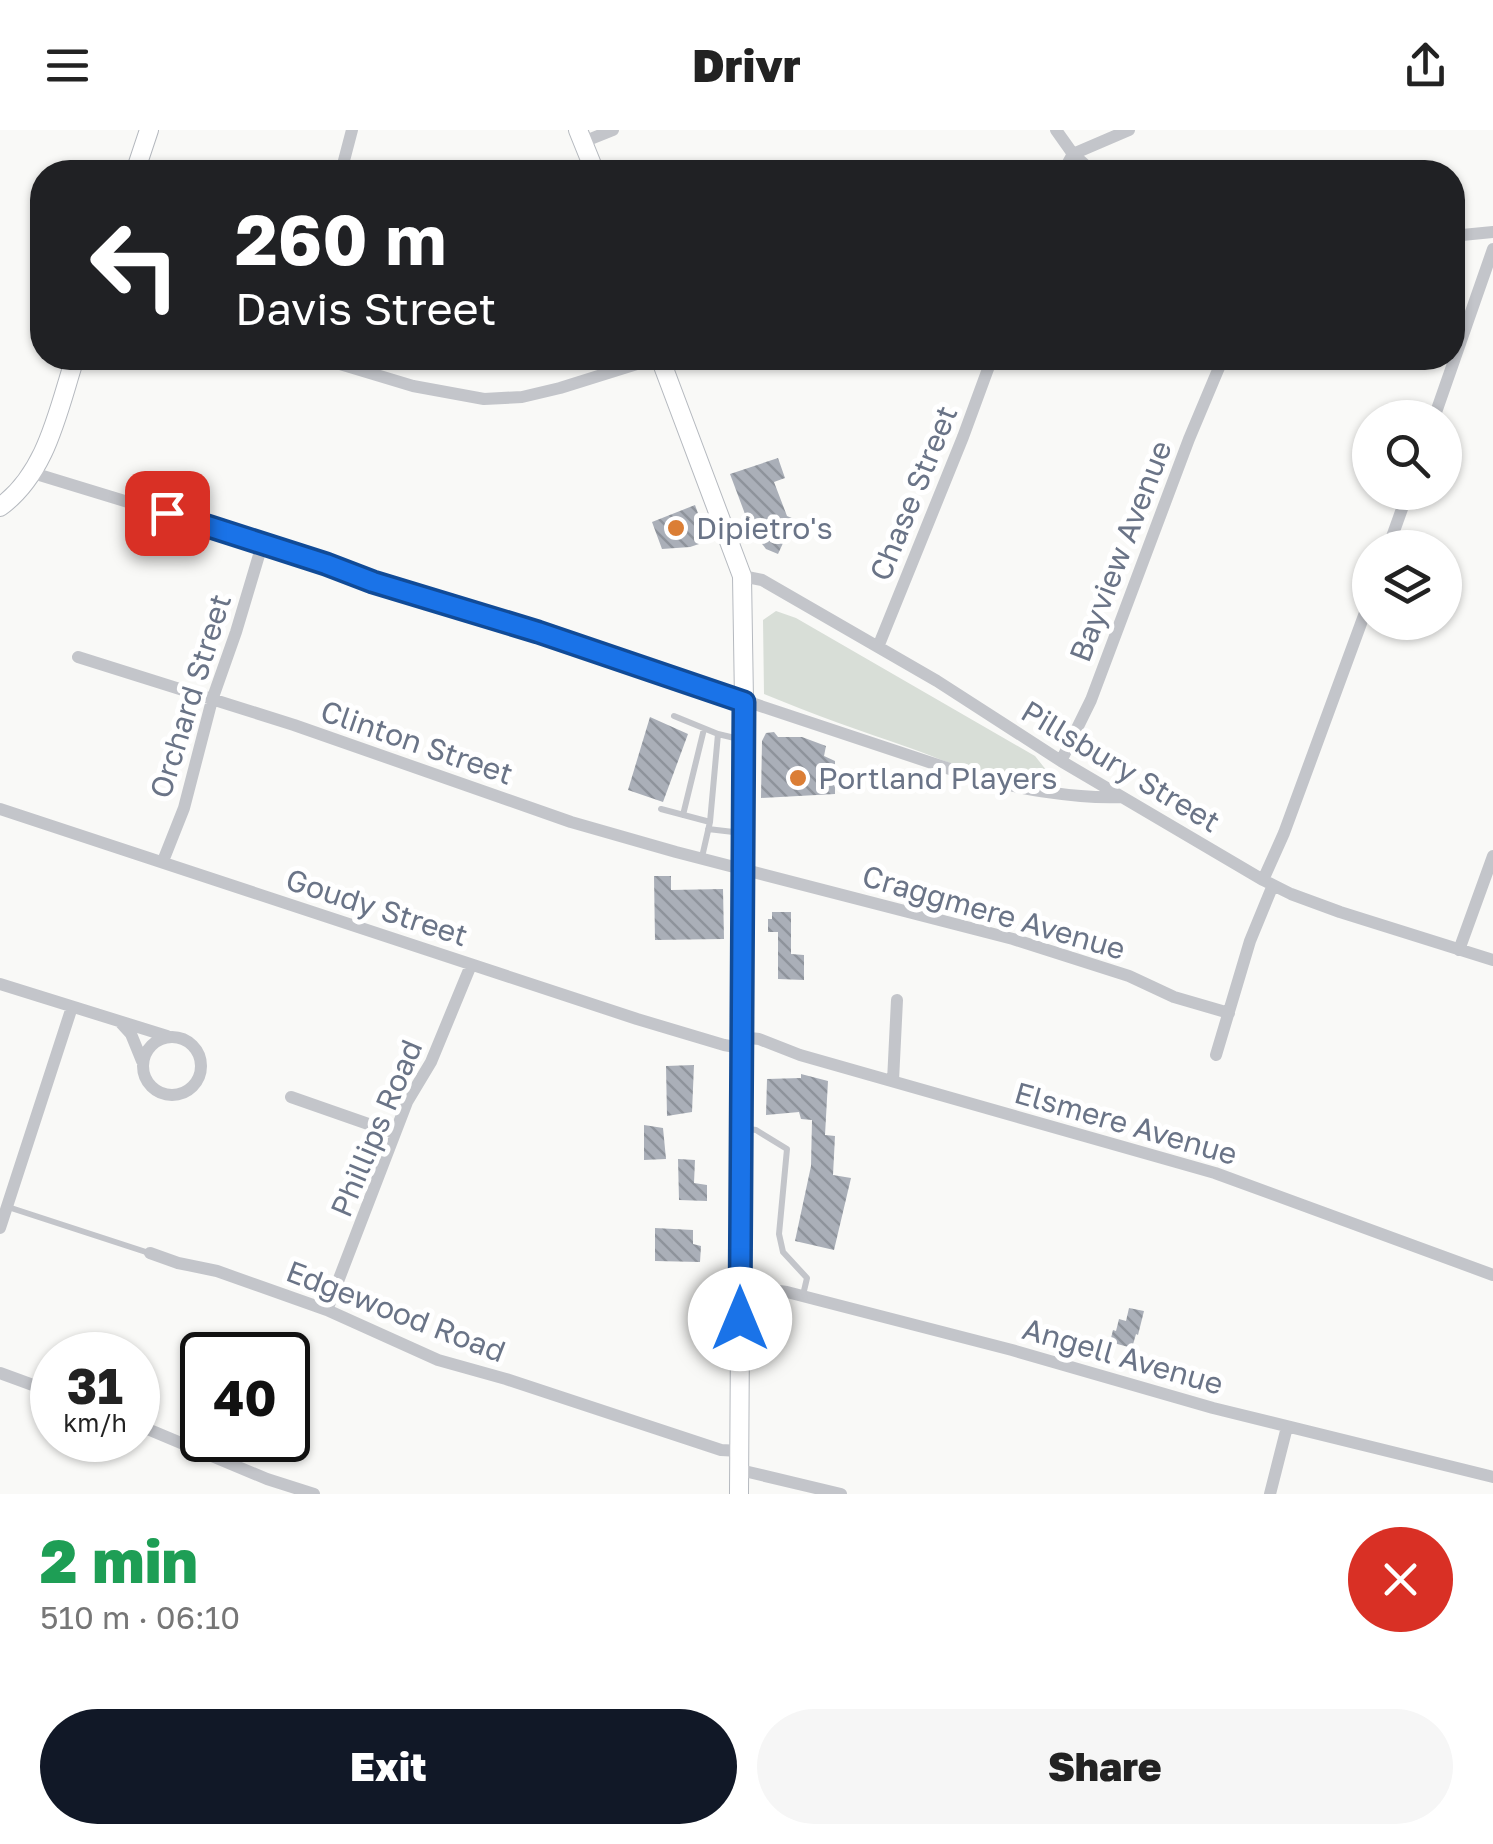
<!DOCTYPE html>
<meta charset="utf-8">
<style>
:root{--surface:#fff;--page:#f6f6f6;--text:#222;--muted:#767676;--accent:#111827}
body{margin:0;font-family:"Golos Text",sans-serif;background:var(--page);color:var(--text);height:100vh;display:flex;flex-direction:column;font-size:38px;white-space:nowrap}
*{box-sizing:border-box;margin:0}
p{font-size:32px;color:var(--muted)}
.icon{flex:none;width:55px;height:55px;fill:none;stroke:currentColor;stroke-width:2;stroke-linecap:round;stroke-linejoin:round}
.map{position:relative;height:1364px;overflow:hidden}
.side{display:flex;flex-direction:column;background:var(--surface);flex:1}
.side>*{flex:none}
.banner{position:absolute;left:30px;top:30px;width:1435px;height:210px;border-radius:40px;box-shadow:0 2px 8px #0004;background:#202124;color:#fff;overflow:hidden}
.controls{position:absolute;left:1352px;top:270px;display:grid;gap:20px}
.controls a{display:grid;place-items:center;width:110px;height:110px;border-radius:50%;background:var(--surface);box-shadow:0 2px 8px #0004;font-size:50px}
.speed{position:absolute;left:30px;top:1202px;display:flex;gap:20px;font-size:50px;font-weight:700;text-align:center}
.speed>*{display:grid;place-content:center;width:130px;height:130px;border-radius:50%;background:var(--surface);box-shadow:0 2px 8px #0004;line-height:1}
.speed small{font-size:25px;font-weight:400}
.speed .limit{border:5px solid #111;border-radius:15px;background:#fff;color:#111}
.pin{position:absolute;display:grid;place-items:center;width:85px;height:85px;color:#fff;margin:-42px;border-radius:20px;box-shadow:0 5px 15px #0006}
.me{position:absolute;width:110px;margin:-55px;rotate:0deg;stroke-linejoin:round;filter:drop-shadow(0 0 8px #0008)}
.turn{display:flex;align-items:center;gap:35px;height:210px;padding:0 40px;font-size:45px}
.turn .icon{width:130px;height:130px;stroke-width:2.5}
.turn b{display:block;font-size:70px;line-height:85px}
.round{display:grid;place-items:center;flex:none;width:105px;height:105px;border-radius:52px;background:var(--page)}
.headline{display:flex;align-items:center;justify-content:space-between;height:170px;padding:0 40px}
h1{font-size:60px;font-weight:800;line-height:75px;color:#1e9e55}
.cta{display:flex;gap:20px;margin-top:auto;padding:20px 40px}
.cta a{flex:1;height:115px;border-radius:60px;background:var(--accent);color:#fff;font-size:40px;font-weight:800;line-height:115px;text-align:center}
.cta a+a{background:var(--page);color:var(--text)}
header{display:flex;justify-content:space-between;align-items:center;height:130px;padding:0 40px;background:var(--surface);font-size:45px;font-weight:800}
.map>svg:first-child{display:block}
.green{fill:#d8ded7}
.building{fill:url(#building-back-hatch)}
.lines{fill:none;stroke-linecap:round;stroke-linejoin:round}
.secondary-casing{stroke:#b5b9bf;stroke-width:20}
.lane{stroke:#c3c5ca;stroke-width:6}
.street{stroke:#c3c5ca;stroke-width:12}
.secondary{stroke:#fff;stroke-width:18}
.route-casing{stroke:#114b97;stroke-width:25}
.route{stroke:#1a73e8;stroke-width:18}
.poi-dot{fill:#db7e35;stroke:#fff;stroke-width:4}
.labels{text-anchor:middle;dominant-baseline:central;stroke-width:10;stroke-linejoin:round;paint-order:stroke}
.street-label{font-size:30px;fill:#6a7487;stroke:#fff}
.poi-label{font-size:30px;fill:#6a7487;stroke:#fff;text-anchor:start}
</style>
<header><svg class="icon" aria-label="menu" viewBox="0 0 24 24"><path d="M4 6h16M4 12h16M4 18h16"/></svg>Drivr<svg class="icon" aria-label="share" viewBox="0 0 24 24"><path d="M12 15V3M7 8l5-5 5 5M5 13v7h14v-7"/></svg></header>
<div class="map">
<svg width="1493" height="1364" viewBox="0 0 1493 1364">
<defs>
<pattern id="building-back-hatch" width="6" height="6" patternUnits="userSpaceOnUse" patternTransform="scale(2.5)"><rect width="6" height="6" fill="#aaafb8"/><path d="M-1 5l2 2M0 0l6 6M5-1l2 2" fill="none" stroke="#8e939b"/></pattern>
</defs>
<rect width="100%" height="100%" fill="#f9f9f7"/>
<path class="green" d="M776,481L796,488L1035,626L1047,641L1044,651C999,656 952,633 910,618C861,601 812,584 764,564L763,490Z"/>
<path class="building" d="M778,328L785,348L774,352L787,386L794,389L778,424L766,419L759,410L748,392L730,344Z
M695,375L708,411L690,417L662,419L652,392Z
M650,587L688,604L663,672L628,660Z
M774,602L778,607H802L826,616L824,626L835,631V664L761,668L762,611L766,603Z
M654,746H671V760L723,759L724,809L655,810Z
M772,782H791V824L804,825V850L778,849V802H768V789H772Z
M694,935L692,982L667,986L666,936Z
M801,944L828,951L825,1005L835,1006L833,1045L851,1048L834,1120L795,1111L811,1036L812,990L801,989L799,982L766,985L767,949L801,948Z
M644,995L663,998L666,1029L644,1030Z
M678,1029L695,1030L694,1053L707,1055V1071L679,1070Z
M655,1098L693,1100V1114L701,1116L700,1132L655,1131Z
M1129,1178L1144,1181L1138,1205L1136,1204L1132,1218L1110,1212L1113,1200L1116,1201L1119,1189L1126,1191Z"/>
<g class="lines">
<defs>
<path id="secondary" d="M578,0L595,42
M135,42L149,0
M660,228L742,446L744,571L739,1364
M0,377C47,343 58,280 75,228"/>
</defs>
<use href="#secondary" class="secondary-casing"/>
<path class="lane" d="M674,586L718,604L743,610
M661,679L710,692
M683,685L704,599
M708,699L742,703
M702,727L710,692L718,604
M742,998L756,1000L787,1019L779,1104L783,1122L807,1148L803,1165
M8,1077L149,1123"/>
<path class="street" d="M1056,0L1073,24L1063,42
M583,12L613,0
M341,42L352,0
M1093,42L1073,24L1129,0
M1452,106L1493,102
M320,228L413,256L484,269L522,267L560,258L656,228
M1434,288L1493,119
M33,343L200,394L373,452L538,502L977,648C1024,659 1074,669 1122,667
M1388,418L1408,362
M742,446L762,450L937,551L1061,631L1263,750L1291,764L1340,782L1493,830
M878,517L963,307L992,228
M78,527L294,595L571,692L676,722L1013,809L1129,846L1174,867L1229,883
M1061,631L1091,570L1189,309L1223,228
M0,679L637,889L724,915L741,918
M163,731L184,678L212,570L236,502L262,415
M1263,750L1284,703L1370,469
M1459,820L1493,726
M0,854L167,906
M121,893L131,904L142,931
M143 936a29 29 0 1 1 58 0a29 29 0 1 1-58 0Z
M741,907L759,909L800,925L1215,1043L1493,1145
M1216,925L1250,811L1273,755
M893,951L897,870
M291,967L394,1003
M0,1098L72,877
M150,1123L178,1133L217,1141L327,1180L438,1230L506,1249L721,1320L740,1321
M740,1156L787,1162L1012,1220L1213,1278L1493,1347
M327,1180L407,972L431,932L471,835
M0,1243L52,1262
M138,1295L267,1349L314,1364
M740,1340L841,1364
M1270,1364L1287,1297"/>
<use href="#secondary" class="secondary"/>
</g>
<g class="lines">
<defs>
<path id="route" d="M167,383L326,434L373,452L538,502L744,572L740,1189"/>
</defs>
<use href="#route" class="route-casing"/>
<use href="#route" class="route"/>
</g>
<g class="poi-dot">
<circle cx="676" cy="398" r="10"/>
<circle cx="798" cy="648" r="10"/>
</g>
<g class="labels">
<g class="street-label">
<text transform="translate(913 363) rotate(-68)">Chase Street</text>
<text transform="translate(1120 421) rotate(-69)">Bayview Avenue</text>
<text transform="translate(190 566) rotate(-73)">Orchard Street</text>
<text transform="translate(417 612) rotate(19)">Clinton Street</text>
<text transform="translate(1121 636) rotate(31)">Pillsbury Street</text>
<text transform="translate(377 777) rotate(18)">Goudy Street</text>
<text transform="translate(994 782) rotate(16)">Craggmere Avenue</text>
<text transform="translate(1126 993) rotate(16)">Elsmere Avenue</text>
<text transform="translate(376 998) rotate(-67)">Phillips Road</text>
<text transform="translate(396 1181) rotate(21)">Edgewood Road</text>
<text transform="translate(1123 1226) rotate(16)">Angell Avenue</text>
</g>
<g class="poi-label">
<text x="696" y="398">Dipietro's</text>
<text x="818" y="648">Portland Players</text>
</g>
</g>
</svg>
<div class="controls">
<a><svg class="icon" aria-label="search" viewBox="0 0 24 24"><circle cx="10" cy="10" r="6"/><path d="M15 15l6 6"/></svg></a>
<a><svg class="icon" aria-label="layers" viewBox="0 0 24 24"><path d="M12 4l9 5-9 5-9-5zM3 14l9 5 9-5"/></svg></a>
</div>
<div class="speed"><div>31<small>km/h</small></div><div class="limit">40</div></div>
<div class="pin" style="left:167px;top:383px;background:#d93025"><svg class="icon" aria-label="arrive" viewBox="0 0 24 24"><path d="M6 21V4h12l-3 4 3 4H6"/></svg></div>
<svg class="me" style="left:740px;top:1189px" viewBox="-20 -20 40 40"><circle r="19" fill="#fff"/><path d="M0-13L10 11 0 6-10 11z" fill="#1a73e8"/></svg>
<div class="banner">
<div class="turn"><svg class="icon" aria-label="left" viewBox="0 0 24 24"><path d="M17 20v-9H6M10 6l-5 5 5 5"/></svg><div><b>260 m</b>Davis Street</div></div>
</div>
</div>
<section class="side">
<div class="headline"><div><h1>2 min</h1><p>510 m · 06:10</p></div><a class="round" style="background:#d93025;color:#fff"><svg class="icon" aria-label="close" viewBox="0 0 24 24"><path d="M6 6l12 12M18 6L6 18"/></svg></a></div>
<div class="cta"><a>Exit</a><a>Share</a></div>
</section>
